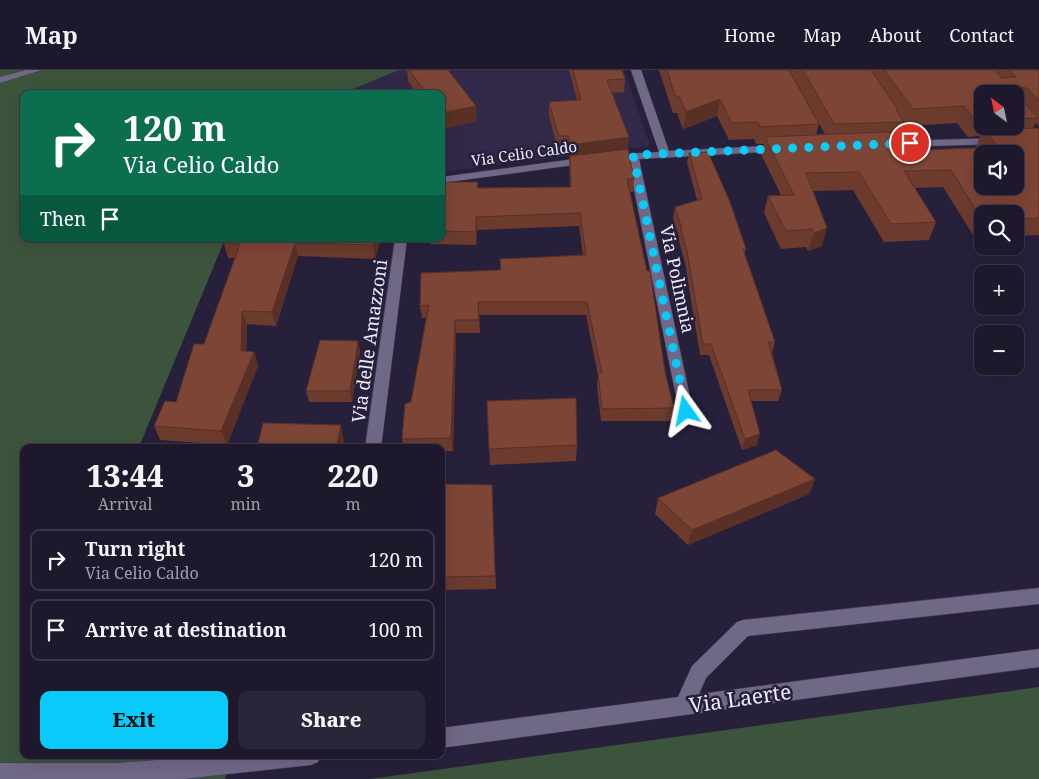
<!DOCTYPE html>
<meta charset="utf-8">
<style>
:root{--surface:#1d182c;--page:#2a2538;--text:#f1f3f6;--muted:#a0a0a9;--line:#3b3748;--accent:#0acafa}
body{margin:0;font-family:"Noto Serif",serif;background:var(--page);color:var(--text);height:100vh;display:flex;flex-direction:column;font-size:19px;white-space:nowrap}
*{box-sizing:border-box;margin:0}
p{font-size:16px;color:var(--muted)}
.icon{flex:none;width:28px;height:28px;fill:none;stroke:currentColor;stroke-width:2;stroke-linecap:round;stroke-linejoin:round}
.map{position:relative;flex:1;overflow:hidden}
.details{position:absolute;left:20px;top:374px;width:425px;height:315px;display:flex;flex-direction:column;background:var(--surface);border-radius:10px;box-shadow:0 5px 20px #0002,0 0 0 1px var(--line)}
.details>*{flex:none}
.hud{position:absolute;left:20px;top:20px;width:425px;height:152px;border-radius:10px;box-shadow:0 5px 20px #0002,0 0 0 1px var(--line);background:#0b6e4f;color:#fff;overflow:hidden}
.needle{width:32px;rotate:327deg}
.tools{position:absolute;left:974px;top:15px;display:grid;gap:10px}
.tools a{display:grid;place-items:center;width:50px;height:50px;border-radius:10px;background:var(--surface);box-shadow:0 5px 20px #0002,0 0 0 1px var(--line);font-size:25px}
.pin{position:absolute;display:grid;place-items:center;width:42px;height:42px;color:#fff;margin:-21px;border:2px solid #fff;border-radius:50%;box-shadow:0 1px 5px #0007}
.me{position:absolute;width:55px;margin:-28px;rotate:348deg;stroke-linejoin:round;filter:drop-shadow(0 0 4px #0008)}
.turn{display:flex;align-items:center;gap:18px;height:105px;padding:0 20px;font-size:22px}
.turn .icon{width:65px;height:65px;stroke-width:2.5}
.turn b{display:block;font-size:35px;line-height:42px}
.then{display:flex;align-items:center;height:48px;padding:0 20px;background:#0003;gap:10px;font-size:19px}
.eta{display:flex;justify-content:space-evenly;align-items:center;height:85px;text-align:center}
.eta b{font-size:30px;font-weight:800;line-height:35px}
.cta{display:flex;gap:10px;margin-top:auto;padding:10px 20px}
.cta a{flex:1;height:58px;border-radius:10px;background:var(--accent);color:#111;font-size:20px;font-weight:800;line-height:58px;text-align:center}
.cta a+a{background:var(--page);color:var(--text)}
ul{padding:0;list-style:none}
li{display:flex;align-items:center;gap:15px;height:62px;margin:0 10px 8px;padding:0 10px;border:2px solid var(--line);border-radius:10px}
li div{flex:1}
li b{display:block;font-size:19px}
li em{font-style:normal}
header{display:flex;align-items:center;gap:30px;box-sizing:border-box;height:70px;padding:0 25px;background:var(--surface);border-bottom:1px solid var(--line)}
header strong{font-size:24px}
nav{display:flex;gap:28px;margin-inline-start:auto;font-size:18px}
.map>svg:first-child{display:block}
.built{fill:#32294a}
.green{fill:#3d543c}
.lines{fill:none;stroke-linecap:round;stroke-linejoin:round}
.minor-casing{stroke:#423a51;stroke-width:1}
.minor{fill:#706887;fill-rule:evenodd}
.wall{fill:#6c3b2e;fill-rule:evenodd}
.shaded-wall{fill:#583026}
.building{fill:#7d4536;stroke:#583026;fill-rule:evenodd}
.route{stroke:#0acafa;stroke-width:9;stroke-dasharray:0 16.2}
.labels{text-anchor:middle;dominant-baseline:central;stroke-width:5;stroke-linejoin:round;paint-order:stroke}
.far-street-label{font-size:15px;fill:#eeeafc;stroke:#27203b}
.street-label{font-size:18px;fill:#eeeafc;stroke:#27203b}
.near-street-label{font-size:21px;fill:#eeeafc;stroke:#27203b}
</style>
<header>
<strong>Map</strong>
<nav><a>Home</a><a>Map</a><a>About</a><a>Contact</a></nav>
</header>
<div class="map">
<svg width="1039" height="709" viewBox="0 0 1039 709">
<rect width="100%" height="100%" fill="#27203b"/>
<path class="built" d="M399,0H624L650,76L441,102V24H341Z"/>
<path class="green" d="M0,0H399L341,24H24V169H225L139,377L24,378V685H232L225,709H0Z
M1039,617V709H370Z"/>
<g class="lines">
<defs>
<path id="minor" d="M26,0H42L0,13V7Z
M631,0H641L669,81L783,75L788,78L783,81L639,89L693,341L691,345H681L679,341L628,90L603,91L441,113V107L603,85L659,82Z
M1039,67V73L898,77L893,74L898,71Z
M395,169H407L381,378H365Z
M1039,518V534L748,566L706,608L699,624L1039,579V597L441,678V658L678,627L692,596L737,552L743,550Z
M225,685H321L318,692L311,695L183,709H0V693H117Z"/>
</defs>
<use href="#minor" class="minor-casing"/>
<use href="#minor" class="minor"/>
</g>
<path class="wall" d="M407,0H448L477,51L442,59L441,57V24H417L408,11Z
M569,0H622L625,9L624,22L612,23L629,67L627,79L634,109L633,122H630L665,302L674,338L671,351H601L597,316L598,305L586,245H479L480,263H456L453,381H441V378H403L402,369L411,332L426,248H422L420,236L500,200V189L583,186L579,156L477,160L476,175L430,174V169H441V112H478V118L570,117L569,88L568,79L558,80L549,46V32L577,30Z
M659,0H789L819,54L816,65L825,64L789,0H1039V57L1036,53L1033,58H1039V165L1015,166V144H982V168H975L943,117L915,118L936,152L929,170L884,172L853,120L813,121L822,176L808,181L806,177L781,179L764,143L768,126L781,125L761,84L764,74H756L754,69L729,70L717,46L683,59L677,43H673ZM982,24H1015V56H982ZM904,52L907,56L957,53L968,67L980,66L976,77L977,78L923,80L901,62Z
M689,83L746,179L744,184L775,272L772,283L782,320L778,331H751L757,375L742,380L709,285H700L685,193L679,171V167L673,148L675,137L697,130L687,93Z
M381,169L375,189L298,186L276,256L247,254L246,281L254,282L258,296L227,375L160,370L154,356L176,332L204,274L235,188H228L224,174Z
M358,271L360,282L352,332H309L306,321Z
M487,331L577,375L576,391L490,395Z
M815,409L809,424L688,475L655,444L658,428Z
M441,414L492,415L496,519L441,520Z"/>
<path class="shaded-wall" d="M720,29L717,46L683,59L686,42Z
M476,36L477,51L442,59L441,43Z
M629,67L627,81L569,88V75Z
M476,147L477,160L476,175Z
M827,158L822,176L808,181L814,163Z
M375,169H381L375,189L373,175Z
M295,173L298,186L276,256L272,242Z
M242,241L247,254L246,295L241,281Z
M455,250L456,263L453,381L451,368Z
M358,271L360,282L352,332L350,321Z
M254,282L258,296L227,375L221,361Z
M341,355L344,371L343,378H336Z
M760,364L757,375L742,380L745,369Z
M815,409L809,424L688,475L692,460Z"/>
<path class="building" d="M409,0H448L476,36L441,43V24H427Z
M573,0H622L625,9L607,10L629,67L569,75V66H559L549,32L581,30Z
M667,0H789L819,54L760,57L758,52L732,53L720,29L686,42L679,26H675Z
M803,0H871L898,40H896L904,52L834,54Z
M884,0H995L1002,8L1016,7L1010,0H1039V31L1028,19L1023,17L1021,19V29L1038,48L1015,49V24H982V49L975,50L964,36L913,39Z
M1039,58V148L1015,149V144H982V150L951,100L904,101L936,152L891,154L859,102L806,103L827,158L814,163L812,159L786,161L768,126L794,125L765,67L910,61L923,80L998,77L984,59ZM982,84H1015V116H982Z
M628,79L634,109H627L647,201H650L665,302L674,338L602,339L598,303H602L587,232H478L479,250H455L451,368L402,369L405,334L411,332L429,235L420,236L421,203L501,200L500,189L586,185L580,143L476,147V162L441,161V112H478L477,118L571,117L570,86Z
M708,82L730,132L746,179H743L775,272H768L782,320H748L760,364L745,369L711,274H703L687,181L681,160L682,159L675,137L702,129L689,83Z
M226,169H375L373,175L295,173L272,242L242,241L241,281L254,282L221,361L154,356L165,331L176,332L194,274H204L240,174H224Z
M320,270L358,271L350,321H306Z
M576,328L577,375L489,379L487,331Z
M263,353L341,355L336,378H257Z
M776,380L815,409L692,460L658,428Z
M441,414L492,415L495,506L441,507Z"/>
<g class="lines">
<path class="route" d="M686,341L633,85L910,73"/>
</g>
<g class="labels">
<g class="far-street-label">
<text transform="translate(524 83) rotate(-8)">Via Celio Caldo</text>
</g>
<g class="street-label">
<text transform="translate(678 209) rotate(78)">Via Polimnia</text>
<text transform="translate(369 271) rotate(-82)">Via delle Amazzoni</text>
</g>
<g class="near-street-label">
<text transform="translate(740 628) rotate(-8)">Via Laerte</text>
</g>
</g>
</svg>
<div class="tools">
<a><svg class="needle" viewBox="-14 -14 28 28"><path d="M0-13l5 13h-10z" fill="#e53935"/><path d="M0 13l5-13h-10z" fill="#a0a0a9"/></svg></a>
<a><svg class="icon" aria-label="sound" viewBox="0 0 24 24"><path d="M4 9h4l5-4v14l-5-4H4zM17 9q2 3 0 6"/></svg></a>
<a><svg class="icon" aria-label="search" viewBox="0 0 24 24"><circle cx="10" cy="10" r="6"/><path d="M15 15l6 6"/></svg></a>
<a>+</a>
<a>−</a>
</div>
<div class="pin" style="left:910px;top:73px;background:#d93025"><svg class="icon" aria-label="arrive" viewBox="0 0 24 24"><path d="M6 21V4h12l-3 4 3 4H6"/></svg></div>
<svg class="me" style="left:686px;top:341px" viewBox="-20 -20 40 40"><path d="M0-17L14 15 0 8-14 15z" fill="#0acafa" stroke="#fff" stroke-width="4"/></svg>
<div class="hud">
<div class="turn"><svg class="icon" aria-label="right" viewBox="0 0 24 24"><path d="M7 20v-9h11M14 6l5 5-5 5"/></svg><div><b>120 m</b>Via Celio Caldo</div></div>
<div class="then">Then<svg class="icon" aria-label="arrive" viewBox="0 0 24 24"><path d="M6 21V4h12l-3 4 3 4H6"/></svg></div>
</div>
<section class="details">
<div class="eta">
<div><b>13:44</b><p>Arrival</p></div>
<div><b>3</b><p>min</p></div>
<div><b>220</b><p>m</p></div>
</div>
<ul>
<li><svg class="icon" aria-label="right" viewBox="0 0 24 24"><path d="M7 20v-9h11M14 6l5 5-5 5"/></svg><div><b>Turn right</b><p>Via Celio Caldo</p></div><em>120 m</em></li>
<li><svg class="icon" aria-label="arrive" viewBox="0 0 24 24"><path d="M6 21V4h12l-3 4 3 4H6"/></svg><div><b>Arrive at destination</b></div><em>100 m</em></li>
</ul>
<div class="cta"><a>Exit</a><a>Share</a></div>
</section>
</div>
